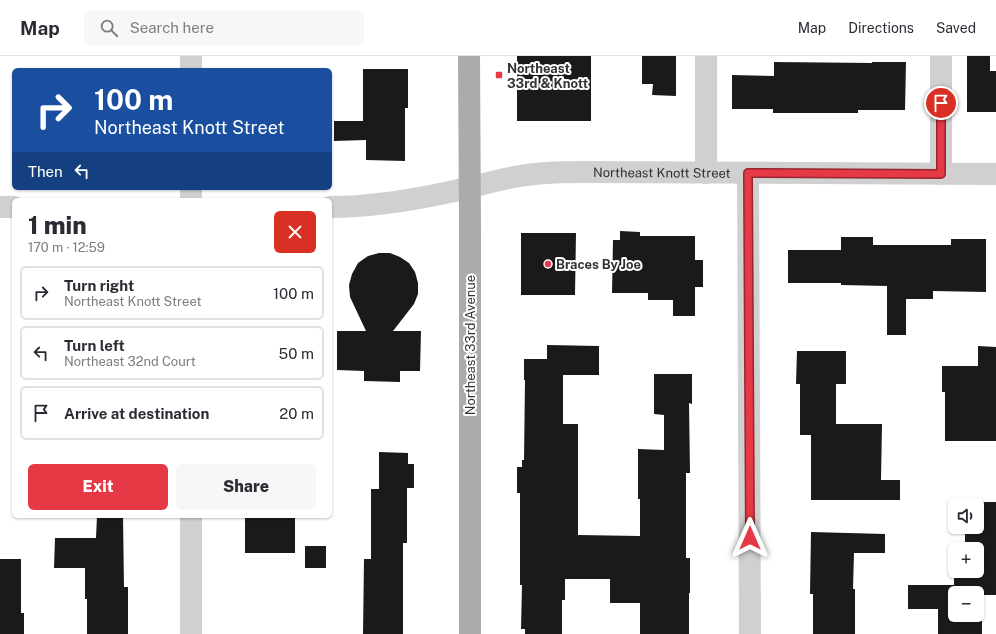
<!DOCTYPE html>
<meta charset="utf-8">
<style>
:root{--surface:#fff;--page:#f7f7f7;--text:#2b2b33;--muted:#7c7c81;--line:#e1e1e2;--accent:#e63946}
body{margin:0;font-family:"Public Sans",sans-serif;background:var(--page);color:var(--text);height:100vh;display:flex;flex-direction:column;font-size:15px;white-space:nowrap}
*{box-sizing:border-box;margin:0}
p{font-size:13px;color:var(--muted)}
.icon{flex:none;width:22px;height:22px;fill:none;stroke:currentColor;stroke-width:2;stroke-linecap:round;stroke-linejoin:round}
.map{position:relative;flex:1;overflow:hidden}
.sheet{position:absolute;left:12px;top:142px;width:320px;height:320px;display:flex;flex-direction:column;background:var(--surface);border-radius:6px;box-shadow:0 1px 3px #0004}
.sheet>*{flex:none}
.top-card{position:absolute;left:12px;top:12px;width:320px;height:122px;border-radius:6px;box-shadow:0 1px 3px #0004;background:#1a4fa0;color:#fff;overflow:hidden}
.controls{position:absolute;left:948px;top:442px;display:grid;gap:8px}
.controls a{display:grid;place-items:center;width:36px;height:36px;border-radius:6px;background:var(--surface);box-shadow:0 1px 3px #0004;font-size:20px}
.pin{position:absolute;display:grid;place-items:center;width:34px;height:34px;color:#fff;margin:-17px;border:2px solid #fff;border-radius:50%;box-shadow:0 1px 4px #0007}
.me{position:absolute;width:44px;margin:-22px;rotate:0deg;stroke-linejoin:round;filter:drop-shadow(0 0 3px #0008)}
.turn{display:flex;align-items:center;gap:14px;height:84px;padding:0 16px;font-size:18px}
.turn .icon{width:52px;height:52px;stroke-width:2.5}
.turn b{display:block;font-size:28px;line-height:34px}
.then{display:flex;align-items:center;height:38px;padding:0 16px;background:#0003;gap:8px;font-size:15px}
.round{display:grid;place-items:center;flex:none;width:42px;height:42px;border-radius:6px;background:var(--page)}
.headline{display:flex;align-items:center;justify-content:space-between;height:68px;padding:0 16px}
h1{font-size:24px;font-weight:800;line-height:30px}
.primary-button{display:flex;gap:8px;margin-top:auto;padding:8px 16px}
.primary-button a{flex:1;height:46px;border-radius:6px;background:var(--accent);color:#fff;font-size:16px;font-weight:800;line-height:46px;text-align:center}
.primary-button a+a{background:var(--page);color:var(--text)}
ul{padding:0;list-style:none}
li{display:flex;align-items:center;gap:12px;height:54px;margin:0 8px 6px;padding:0 8px;border:2px solid var(--line);border-radius:6px}
li div{flex:1}
li b{display:block;font-size:15px}
li em{font-style:normal}
header{display:flex;align-items:center;gap:24px;box-sizing:border-box;height:56px;padding:0 20px;background:var(--surface);border-bottom:1px solid var(--line)}
header strong{font-size:19px}
nav{display:flex;gap:22px;margin-inline-start:auto;font-size:14px}
.search{width:280px;height:36px;background:var(--page);display:flex;align-items:center;gap:10px;box-sizing:border-box;padding:0 14px;border-radius:6px;color:var(--muted);font-size:15px}
.map>svg:first-child{display:block}
.building{fill:#1a1a1a;fill-rule:evenodd}
.lines{fill:none;stroke-linecap:round;stroke-linejoin:round}
.minor{stroke:#d0d0d0;stroke-width:22}
.major{stroke:#ababab;stroke-width:22}
.route-casing{stroke:#96252e;stroke-width:10}
.route{stroke:#e63946;stroke-width:7}
.poi-dot{fill:#e63946;stroke:#fff;stroke-width:1.5}
.labels{text-anchor:middle;dominant-baseline:central;stroke-width:4;stroke-linejoin:round;paint-order:stroke}
.poi-label{font-size:13px;font-weight:bold;fill:#333;stroke:#fff;text-anchor:start}
.street-label{font-size:13px;fill:#333;stroke:#fff}
</style>
<header>
<strong>Map</strong>
<div class="search"><svg class="icon" aria-label="search" viewBox="0 0 24 24"><circle cx="10" cy="10" r="6"/><path d="M15 15l6 6"/></svg>Search here</div>
<nav><a>Map</a><a>Directions</a><a>Saved</a></nav>
</header>
<div class="map">
<svg width="996" height="578" viewBox="0 0 996 578">
<rect width="100%" height="100%" fill="#fff"/>
<path class="building" d="M517,0H591V65H517Z
M642,0H676V40L652,39L653,28H642Z
M967,0H990V15H996V56H967Z
M774,6L872,7V6H906L905,54H858V57H773V53H732V19L774,20Z
M363,13H408V52H405V105L366,104V84L334,85V65H363Z
M620,175L640,176V180H695V204H703V231H695V260H673V244H648V237H612L613,184H620Z
M521,177H576L575,239H521Z
M841,181H873V189H951V183H986V236L933,235V243H906V279H887V230L841,229V227H788V194H841Z
M379,197H390L400,201L409,207L415,216L418,227V238L414,248L393,275H421L420,315H400V326L364,325V315L337,314V275H366L350,241L349,229L352,218L358,207L368,200Z
M547,289L599,290V319H563V368H578V479L640,480V443H638V393L664,394V359L654,358V318H692V348L689,347L690,417H686V502H690V537H689V578H640V547H610V523H565V544H562V578H525V573H521L522,529H520V437H517V411H522V404H524L525,324H524V303H547Z
M978,290L996,291V385H945V336H942V310H978Z
M797,295H846V328H836V368H882L881,424H900V444H811V379H800V328H796Z
M379,396L408,397V408H414V432H407V487H403V578H363L364,503H371V433H379Z
M965,446H996V539H982V578H938V553H908V529H954V502H955V515H977V493H965V471H977V449H965ZM955,537H977V559H955Z
M97,460H123L124,531H128V578H87V543H85V512H54L55,482H96Z
M245,460H295V497H245Z
M811,476L885,478V497H854L853,533H855V578H813V538H810Z
M305,490H326V512H305Z
M0,503H21V557H24V578H0Z"/>
<g class="lines">
<g class="minor">
<path d="M706,0V117"/>
<path d="M941,0V118"/>
<path d="M191,14V0"/>
<path d="M748,117L750,578"/>
<path d="M191,144V132"/>
<path d="M0,151H14"/>
<path id="s1" d="M330,151C369,151 407,145 445,137C470,132 495,124 520,120C541,116 563,116 584,116L996,118"/>
<path d="M191,460V578"/>
</g>
<path class="major" d="M469,0L470,170V578"/>
</g>
<g class="lines">
<defs>
<path id="route" d="M750,482L748,117L941,118V47"/>
</defs>
<use href="#route" class="route-casing"/>
<use href="#route" class="route"/>
</g>
<g class="poi-dot">
<rect x="495" y="15" width="8" height="8" rx="2"/>
<circle cx="548" cy="208" r="4"/>
</g>
<g class="labels">
<g class="poi-label">
<text x="507" y="12">Northeast<tspan x="507" dy="15">33rd &amp; Knott</tspan></text>
<text x="556" y="208">Braces By Joe</text>
</g>
<g class="street-label">
<text stroke="none"><textPath href="#s1" startOffset="335">Northeast Knott Street</textPath></text>
<text transform="translate(470 289) rotate(-90)">Northeast 33rd Avenue</text>
</g>
</g>
</svg>
<div class="controls">
<a><svg class="icon" aria-label="sound" viewBox="0 0 24 24"><path d="M4 9h4l5-4v14l-5-4H4zM17 9q2 3 0 6"/></svg></a>
<a>+</a>
<a>−</a>
</div>
<div class="pin" style="left:941px;top:47px;background:#d93025"><svg class="icon" aria-label="arrive" viewBox="0 0 24 24"><path d="M6 21V4h12l-3 4 3 4H6"/></svg></div>
<svg class="me" style="left:750px;top:482px" viewBox="-20 -20 40 40"><path d="M0-17L14 15 0 8-14 15z" fill="#e63946" stroke="#fff" stroke-width="4"/></svg>
<div class="top-card">
<div class="turn"><svg class="icon" aria-label="right" viewBox="0 0 24 24"><path d="M7 20v-9h11M14 6l5 5-5 5"/></svg><div><b>100 m</b>Northeast Knott Street</div></div>
<div class="then">Then<svg class="icon" aria-label="left" viewBox="0 0 24 24"><path d="M17 20v-9H6M10 6l-5 5 5 5"/></svg></div>
</div>
<section class="sheet">
<div class="headline"><div><h1>1 min</h1><p>170 m · 12:59</p></div><a class="round" style="background:#d93025;color:#fff"><svg class="icon" aria-label="close" viewBox="0 0 24 24"><path d="M6 6l12 12M18 6L6 18"/></svg></a></div>
<ul>
<li><svg class="icon" aria-label="right" viewBox="0 0 24 24"><path d="M7 20v-9h11M14 6l5 5-5 5"/></svg><div><b>Turn right</b><p>Northeast Knott Street</p></div><em>100 m</em></li>
<li><svg class="icon" aria-label="left" viewBox="0 0 24 24"><path d="M17 20v-9H6M10 6l-5 5 5 5"/></svg><div><b>Turn left</b><p>Northeast 32nd Court</p></div><em>50 m</em></li>
<li><svg class="icon" aria-label="arrive" viewBox="0 0 24 24"><path d="M6 21V4h12l-3 4 3 4H6"/></svg><div><b>Arrive at destination</b></div><em>20 m</em></li>
</ul>
<div class="primary-button"><a>Exit</a><a>Share</a></div>
</section>
</div>
